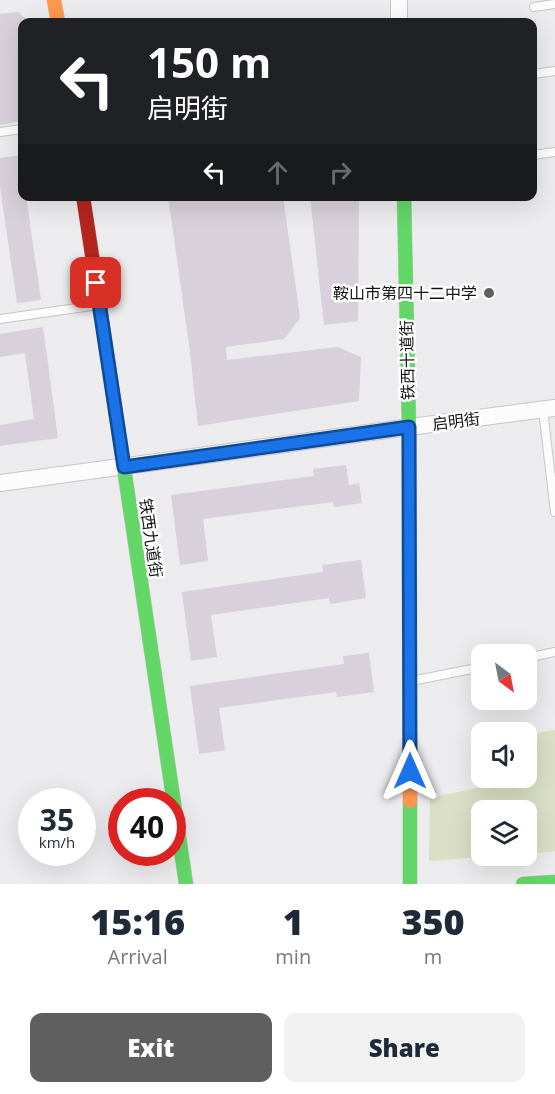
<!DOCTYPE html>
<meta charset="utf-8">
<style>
:root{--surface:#fff;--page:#f2f2f3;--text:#1f2937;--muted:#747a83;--accent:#605f60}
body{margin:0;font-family:"Open Sans","Noto Sans SC",sans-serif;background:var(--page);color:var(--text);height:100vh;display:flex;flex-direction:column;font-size:22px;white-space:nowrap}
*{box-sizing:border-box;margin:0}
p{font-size:20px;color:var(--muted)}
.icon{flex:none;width:33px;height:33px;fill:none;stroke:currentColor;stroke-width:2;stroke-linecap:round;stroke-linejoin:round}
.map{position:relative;height:884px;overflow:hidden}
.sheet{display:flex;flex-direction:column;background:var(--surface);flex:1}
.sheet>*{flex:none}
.banner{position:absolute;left:18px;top:18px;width:519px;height:183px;border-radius:12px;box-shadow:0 6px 24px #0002;background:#202124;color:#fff;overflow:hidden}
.needle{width:39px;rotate:148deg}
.tools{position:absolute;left:471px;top:644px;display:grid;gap:12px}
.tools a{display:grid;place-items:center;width:66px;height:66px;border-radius:12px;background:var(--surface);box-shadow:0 6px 24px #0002;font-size:30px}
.speed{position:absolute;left:18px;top:788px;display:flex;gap:12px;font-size:30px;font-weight:700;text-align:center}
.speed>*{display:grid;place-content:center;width:78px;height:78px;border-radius:50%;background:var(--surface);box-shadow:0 6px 24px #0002;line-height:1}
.speed small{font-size:15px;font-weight:400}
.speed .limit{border:9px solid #d22;background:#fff;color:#111}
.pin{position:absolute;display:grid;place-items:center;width:51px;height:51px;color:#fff;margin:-26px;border-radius:12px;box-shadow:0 3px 9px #0006}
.me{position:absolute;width:66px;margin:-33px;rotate:0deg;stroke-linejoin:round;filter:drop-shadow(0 0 4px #0008)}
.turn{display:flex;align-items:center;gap:21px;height:126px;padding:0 30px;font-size:27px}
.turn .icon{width:78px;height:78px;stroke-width:2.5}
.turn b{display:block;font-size:42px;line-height:51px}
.lanes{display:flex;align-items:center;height:57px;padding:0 30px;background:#0003;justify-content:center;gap:30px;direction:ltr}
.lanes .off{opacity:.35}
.eta{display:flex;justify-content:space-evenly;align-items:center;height:102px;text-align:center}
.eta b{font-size:36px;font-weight:800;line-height:42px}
.primary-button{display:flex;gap:12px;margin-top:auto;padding:12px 30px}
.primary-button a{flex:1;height:69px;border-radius:12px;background:var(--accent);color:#fff;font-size:24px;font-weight:800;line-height:69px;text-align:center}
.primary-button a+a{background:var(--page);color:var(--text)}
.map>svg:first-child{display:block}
.green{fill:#dadfc6}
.building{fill:#d8d0da}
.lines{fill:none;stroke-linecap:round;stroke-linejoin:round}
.lane-casing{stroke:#c7c6c7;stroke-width:10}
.street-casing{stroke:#c7c6c7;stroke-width:18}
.fast-casing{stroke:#c7c6c7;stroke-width:15}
.slow-casing{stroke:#c7c6c7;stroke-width:15}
.jam-casing{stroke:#c7c6c7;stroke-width:15}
.lane{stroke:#fcfcfc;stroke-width:8}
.street{stroke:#fcfcfc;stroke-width:16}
.fast{stroke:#63d668;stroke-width:14}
.slow{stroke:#ff974d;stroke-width:14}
.jam{stroke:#b3261e;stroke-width:14}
.route-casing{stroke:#114b97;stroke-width:15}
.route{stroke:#1a73e8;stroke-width:10}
.poi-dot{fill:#605f60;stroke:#fff;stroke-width:2}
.labels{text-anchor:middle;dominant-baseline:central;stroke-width:5;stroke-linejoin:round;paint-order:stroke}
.poi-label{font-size:16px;fill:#141314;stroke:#fff;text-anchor:end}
.street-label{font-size:16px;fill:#141314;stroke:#fff}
</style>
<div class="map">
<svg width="555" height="884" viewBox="0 0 555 884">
<rect width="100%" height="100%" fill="#ecebed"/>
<path class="green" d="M555,730V851L527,854L526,810H482V855H508L429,861L430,798L486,786L487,777H526L527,735Z"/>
<path class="building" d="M18,12L30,22H22V64L19,65L22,89V121L0,125V14Z
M22,155V196H26L41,300L17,303L0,187V158Z
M168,196H283L300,318L284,339L226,347L227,360L338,347L361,357L359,401L198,426L190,352Z
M310,196H359L358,321L324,325Z
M43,327L58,438L0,446V425L34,419L25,353L0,357V334Z
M346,465L349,485L359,483L362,503L334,507L333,502L203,519L208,561L180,565L171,495L314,476L313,469Z
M361,560L366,598L330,604L329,598L211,615L217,657L191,661L182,592L323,572L322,565Z
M369,653L374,692L337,697L336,692L219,708L225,750L199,754L190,686L344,664L343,656Z"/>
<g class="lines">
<defs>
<path id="lane" d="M534,7L555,4
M534,74L555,71
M0,132L22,129
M532,155L555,152
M0,319L98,305
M543,410L555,512
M526,658L555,652
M411,681L482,667"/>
<path id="street" d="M399,0V22
M0,483C185,459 370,431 555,408"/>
<path id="fast" d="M404,196L409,427V573
M104,334L186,884
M410,801V884
M523,884L555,882"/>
<path id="slow" d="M54,0L58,22
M409,573L410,801"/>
<path id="jam" d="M83,196L104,334"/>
</defs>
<use href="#lane" class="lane-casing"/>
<use href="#street" class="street-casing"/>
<use href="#fast" class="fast-casing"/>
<use href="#slow" class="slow-casing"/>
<use href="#jam" class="jam-casing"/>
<use href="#lane" class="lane"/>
<use href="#street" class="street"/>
<use href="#fast" class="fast"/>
<use href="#slow" class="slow"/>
<use href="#jam" class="jam"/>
</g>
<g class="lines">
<defs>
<path id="route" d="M96,283L124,467L409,427L410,771"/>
</defs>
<use href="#route" class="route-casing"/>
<use href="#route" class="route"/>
</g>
<circle class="poi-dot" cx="489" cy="293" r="6"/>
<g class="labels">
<g class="poi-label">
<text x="477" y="293">鞍山市第四十二中学</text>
</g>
<g class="street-label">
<text transform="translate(407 360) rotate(-91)">铁西十道街</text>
<text transform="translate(456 421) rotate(-7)">启明街</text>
<text transform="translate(151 538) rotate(82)">铁西九道街</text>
</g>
</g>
</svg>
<div class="tools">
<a><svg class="needle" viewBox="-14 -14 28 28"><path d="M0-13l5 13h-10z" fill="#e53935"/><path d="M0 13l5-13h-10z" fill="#747a83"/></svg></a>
<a><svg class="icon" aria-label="sound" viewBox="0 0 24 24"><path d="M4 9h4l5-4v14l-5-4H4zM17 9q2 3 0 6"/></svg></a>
<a><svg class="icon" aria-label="layers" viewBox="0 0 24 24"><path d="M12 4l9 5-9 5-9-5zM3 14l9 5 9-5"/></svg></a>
</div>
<div class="speed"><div>35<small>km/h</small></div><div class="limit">40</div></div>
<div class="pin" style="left:96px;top:283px;background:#d93025"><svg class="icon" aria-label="arrive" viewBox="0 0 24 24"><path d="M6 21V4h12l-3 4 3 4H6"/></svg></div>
<svg class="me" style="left:410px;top:771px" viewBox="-20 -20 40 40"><path d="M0-17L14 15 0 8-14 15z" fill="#1a73e8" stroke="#fff" stroke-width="4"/></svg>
<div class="banner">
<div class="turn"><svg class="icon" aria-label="left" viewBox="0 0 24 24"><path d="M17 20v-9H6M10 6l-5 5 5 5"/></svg><div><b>150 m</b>启明街</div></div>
<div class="lanes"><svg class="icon" aria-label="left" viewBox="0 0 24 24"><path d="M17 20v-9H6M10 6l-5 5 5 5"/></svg><svg class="icon off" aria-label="ahead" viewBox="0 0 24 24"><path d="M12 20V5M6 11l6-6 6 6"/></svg><svg class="icon off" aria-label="right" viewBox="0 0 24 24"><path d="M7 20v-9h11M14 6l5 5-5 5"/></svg></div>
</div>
</div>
<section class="sheet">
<div class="eta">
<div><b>15:16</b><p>Arrival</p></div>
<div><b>1</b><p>min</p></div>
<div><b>350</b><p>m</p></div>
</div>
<div class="primary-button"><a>Exit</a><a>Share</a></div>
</section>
